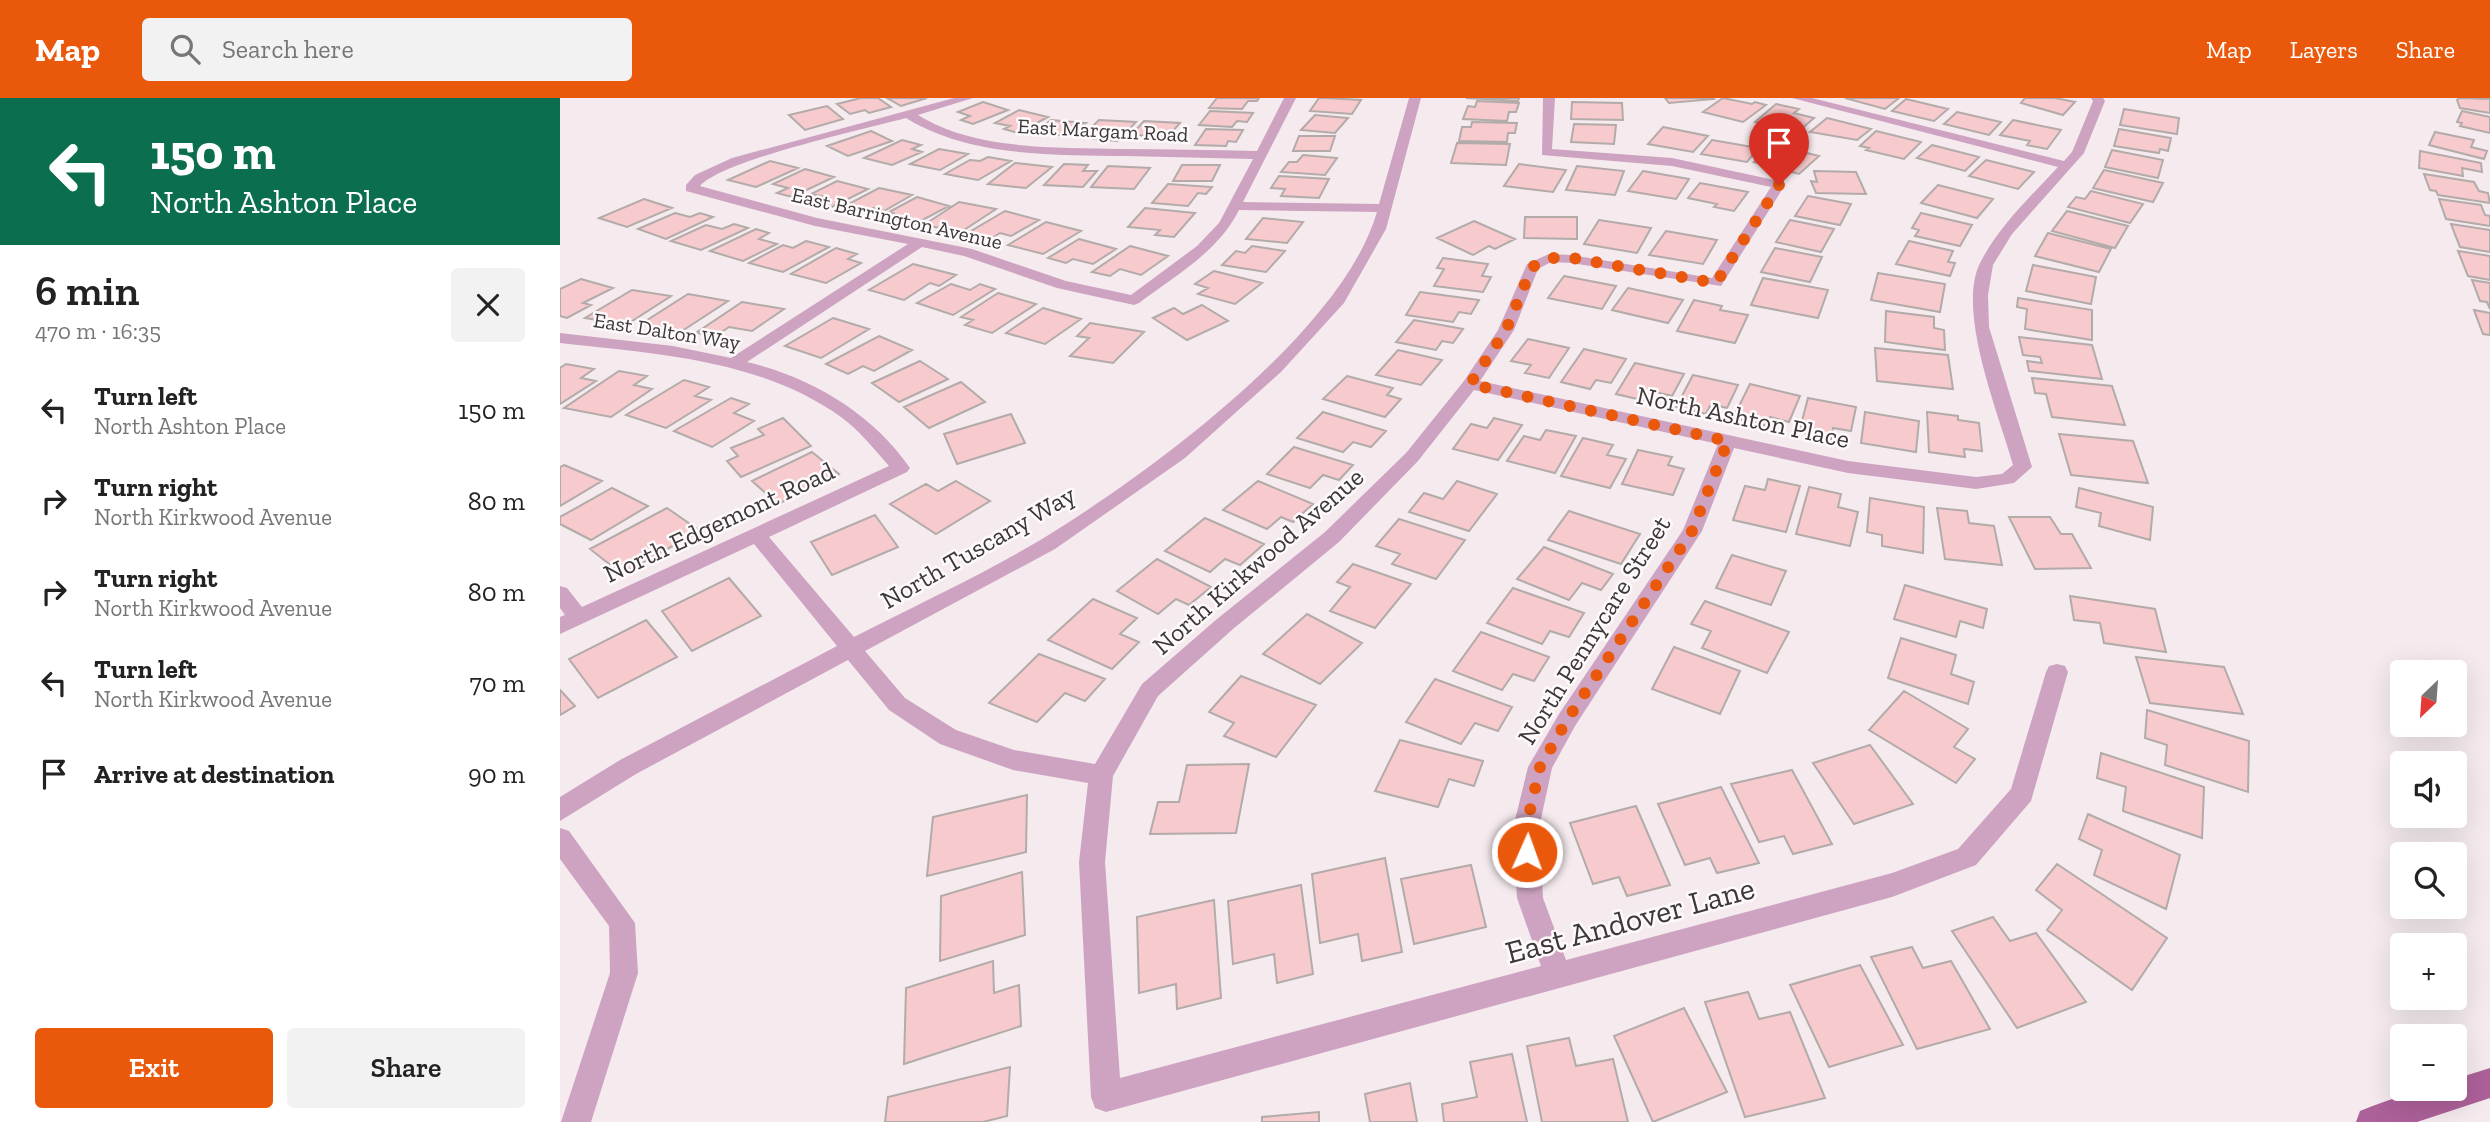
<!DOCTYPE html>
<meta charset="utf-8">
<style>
:root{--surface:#fff;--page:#f2f2f2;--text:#222;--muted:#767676;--accent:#ea580c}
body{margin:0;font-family:"Zilla Slab",serif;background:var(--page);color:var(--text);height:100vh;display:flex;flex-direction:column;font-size:26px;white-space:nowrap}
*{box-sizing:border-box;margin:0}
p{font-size:23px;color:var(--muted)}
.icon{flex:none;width:38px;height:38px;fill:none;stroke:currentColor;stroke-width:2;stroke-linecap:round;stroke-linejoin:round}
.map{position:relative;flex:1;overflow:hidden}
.details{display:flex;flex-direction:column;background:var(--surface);width:560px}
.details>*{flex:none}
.banner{background:#0b6e4f;color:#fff;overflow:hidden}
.needle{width:46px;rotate:205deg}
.tools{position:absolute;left:1830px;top:562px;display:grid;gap:14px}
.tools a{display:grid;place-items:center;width:77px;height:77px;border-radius:7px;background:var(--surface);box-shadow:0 7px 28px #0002;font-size:35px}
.pin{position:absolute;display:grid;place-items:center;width:60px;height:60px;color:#fff;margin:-72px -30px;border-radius:50% 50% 50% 0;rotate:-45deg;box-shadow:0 0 7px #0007}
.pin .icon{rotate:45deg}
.me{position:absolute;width:77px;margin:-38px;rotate:2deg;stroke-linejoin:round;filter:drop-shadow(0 0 5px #0008)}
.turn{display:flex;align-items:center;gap:24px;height:147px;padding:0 35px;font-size:32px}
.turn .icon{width:91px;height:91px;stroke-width:2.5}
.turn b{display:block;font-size:49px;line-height:60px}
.round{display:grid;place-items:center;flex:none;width:74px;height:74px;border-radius:7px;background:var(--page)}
.headline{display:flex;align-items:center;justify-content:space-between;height:119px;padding:0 35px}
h1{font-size:42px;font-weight:600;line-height:52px}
.primary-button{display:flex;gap:14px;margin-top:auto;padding:14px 35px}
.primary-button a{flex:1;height:80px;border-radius:7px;background:var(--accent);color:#fff;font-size:28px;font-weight:600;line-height:80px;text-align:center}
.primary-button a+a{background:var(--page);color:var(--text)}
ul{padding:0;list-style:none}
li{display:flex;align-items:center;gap:21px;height:91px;padding:0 35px}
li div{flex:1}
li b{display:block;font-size:26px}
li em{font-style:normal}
header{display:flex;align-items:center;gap:42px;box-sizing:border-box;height:98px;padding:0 35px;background:var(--accent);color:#fff}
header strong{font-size:33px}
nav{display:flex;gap:38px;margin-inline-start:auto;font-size:24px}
.search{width:490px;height:63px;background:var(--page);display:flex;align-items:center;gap:18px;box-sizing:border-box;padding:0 24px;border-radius:7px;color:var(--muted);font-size:26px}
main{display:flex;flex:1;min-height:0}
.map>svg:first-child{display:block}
.building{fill:#f7cbcd;stroke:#b3aaaa;stroke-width:2}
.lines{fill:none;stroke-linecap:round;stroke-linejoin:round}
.minor{fill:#cea3c1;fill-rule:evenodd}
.major{fill:#ad6199;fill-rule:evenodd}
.route{stroke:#ea580c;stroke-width:12;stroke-dasharray:0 21.6}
.labels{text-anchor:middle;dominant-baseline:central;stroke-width:5;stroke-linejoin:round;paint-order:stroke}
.far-street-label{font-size:21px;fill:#3c3839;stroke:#fefafb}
.street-label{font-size:26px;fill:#3c3839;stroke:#fefafb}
.near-street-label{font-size:32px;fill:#3c3839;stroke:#fefafb}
</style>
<header>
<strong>Map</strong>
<div class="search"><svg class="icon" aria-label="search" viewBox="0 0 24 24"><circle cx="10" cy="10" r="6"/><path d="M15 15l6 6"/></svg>Search here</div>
<nav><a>Map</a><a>Layers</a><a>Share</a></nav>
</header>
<main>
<section class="details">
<div class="banner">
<div class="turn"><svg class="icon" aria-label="left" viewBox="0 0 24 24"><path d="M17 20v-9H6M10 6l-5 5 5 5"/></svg><div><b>150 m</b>North Ashton Place</div></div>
</div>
<div class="headline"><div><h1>6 min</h1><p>470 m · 16:35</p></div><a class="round"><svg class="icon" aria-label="close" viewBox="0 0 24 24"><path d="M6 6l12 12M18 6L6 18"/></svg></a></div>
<ul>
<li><svg class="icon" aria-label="left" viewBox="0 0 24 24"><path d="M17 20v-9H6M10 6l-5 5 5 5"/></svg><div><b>Turn left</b><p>North Ashton Place</p></div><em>150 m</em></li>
<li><svg class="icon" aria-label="right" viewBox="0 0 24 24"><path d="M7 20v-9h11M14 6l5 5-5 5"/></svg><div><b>Turn right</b><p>North Kirkwood Avenue</p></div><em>80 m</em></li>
<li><svg class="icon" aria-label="right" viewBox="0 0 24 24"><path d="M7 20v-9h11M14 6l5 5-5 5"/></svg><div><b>Turn right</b><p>North Kirkwood Avenue</p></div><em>80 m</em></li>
<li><svg class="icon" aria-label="left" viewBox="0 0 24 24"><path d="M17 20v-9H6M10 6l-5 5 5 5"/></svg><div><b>Turn left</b><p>North Kirkwood Avenue</p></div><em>70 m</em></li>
<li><svg class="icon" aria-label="arrive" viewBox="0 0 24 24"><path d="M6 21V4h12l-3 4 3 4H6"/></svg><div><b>Arrive at destination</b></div><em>90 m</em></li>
</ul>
<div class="primary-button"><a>Exit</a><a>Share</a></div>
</section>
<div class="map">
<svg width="1930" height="1024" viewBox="0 0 1930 1024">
<rect width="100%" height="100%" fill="#f5ebee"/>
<path class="building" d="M301,0H318L331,9L309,15L305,12L290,16L277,6Z
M327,0H367L341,8Z
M657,0H699L697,3H688L682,11L649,10Z
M759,0H766L801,2L792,16L750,13Z
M906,0H959L958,3Z
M1105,0H1153L1154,1L1109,5Z
M1163,0L1192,6L1195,4L1206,7L1183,24L1143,14Z
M1285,0H1339L1325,11Z
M1465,0H1495L1515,4L1503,17L1461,5Z
M1899,0L1930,1V15L1900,10L1897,2Z
M1346,1L1388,11L1374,23L1332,13Z
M917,3L959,5L956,14H949L947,23L903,21L908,8L915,9Z
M423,4L448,12L413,26L401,22L410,18L398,14Z
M1012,4L1062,5L1063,22L1011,21Z
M1216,6L1239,11L1234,15L1254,20L1238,34L1195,24Z
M267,8L283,21L245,32L229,17Z
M1564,11L1619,20L1617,36L1560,27Z
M459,12L488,19L458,35L444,31L450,28L435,25Z
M650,13L693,15L687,24L677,23L672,29L639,27Z
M1902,13L1930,19V35L1900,28L1902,25L1897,24Z
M1397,14L1441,24L1429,37L1384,26Z
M755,17L788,20L775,35L741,32Z
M1267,20L1311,31L1297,42L1250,34Z
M491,22L526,25L510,38L474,35Z
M539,22L576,24L558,43L534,41L538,37L525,36Z
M1453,22L1501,32L1487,51L1467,47L1470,43L1440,37Z
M584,23L620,25L605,42L589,41L592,38L571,37Z
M912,24L957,25L955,35H948L947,44L899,43L902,29H911Z
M1014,26L1056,27L1054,46L1011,44Z
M1103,29L1148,38L1133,54L1088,46Z
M646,31L683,32L676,44L668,43L666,48L635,47Z
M1559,31L1611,40L1608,53L1600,51L1599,55L1554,48Z
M311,33L332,43L288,58L267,48Z
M1316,33L1361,44L1344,61L1306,52L1309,50L1300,48Z
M1875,34L1914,42L1911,49L1927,53L1924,61L1869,47Z
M739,38H775L770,53H733Z
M342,42L361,47L352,51L362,54L332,67L304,60Z
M1152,42L1198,50L1187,64L1141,56Z
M897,45L950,46L946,67L891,65Z
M1215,47L1259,58L1239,76L1194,64Z
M1372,47L1419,59L1405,73L1357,60Z
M379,51L408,56L380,72L350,66Z
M1552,52L1603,62L1598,80L1545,69Z
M1860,53L1921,65L1922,74L1902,70L1903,78L1859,70Z
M743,57L777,60L765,77L721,74L729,64H737Z
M428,59L451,63L418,82L385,76L410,62L420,63Z
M1426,62L1474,74L1458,91L1409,78Z
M210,63L238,70L196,89L168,82Z
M455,65L492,69L466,90L428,86Z
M504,66L528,67L523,73H537L523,89L484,87Z
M959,66L1006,72L993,94L944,88Z
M622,67H660L652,83H613Z
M548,68L590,70L574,91L531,89Z
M1017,68L1064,73L1055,97L1006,92Z
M245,71L274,79L232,99L217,95L228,90L213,86Z
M1544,72L1603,85L1593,104L1533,90Z
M1083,73L1129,81L1116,101L1068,93Z
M1254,73L1296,74L1306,96L1256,95L1251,83L1257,84Z
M1864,76L1914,84L1919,93L1928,95L1930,105L1878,97L1876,93L1870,92Z
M719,78L769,81L759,100L721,98L725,91L711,90Z
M277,83L308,91L272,109L255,104L265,99L251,96Z
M1140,85L1188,94L1174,113L1154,109L1157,106L1128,100Z
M608,86L652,89L646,96L638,95L628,108L592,105Z
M1378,87L1433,101L1417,120L1361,105Z
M319,90L352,97L324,113L313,110L302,116L279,111Z
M1531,93L1583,106L1570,125L1508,109L1516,99L1525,101Z
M1248,98L1291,106L1280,127L1235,118Z
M357,99L389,108L355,126L333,120L339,117L329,114Z
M84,101L112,110L67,129L39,120Z
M1879,101L1921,107L1925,117L1930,118V128L1886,121Z
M399,104L436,111L401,134L364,127Z
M585,110L635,115L614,139L595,137L600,132L568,129Z
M445,113L479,122L451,138L440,135L429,142L406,136Z
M1507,113L1568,128L1555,150L1492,133Z
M115,115L130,119L140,115L153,119L106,141L78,131Z
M1361,115L1412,127L1400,148L1355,138L1359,132L1352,130Z
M965,119H1017V141L964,140Z
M703,120L743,124L727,145L686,141Z
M1039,122L1091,130L1077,155L1024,146Z
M1230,122L1274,131L1261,154L1216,144Z
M914,123L955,141L935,151L929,148L913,157L877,140Z
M486,124L521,133L483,156L448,147Z
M174,126L188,130L141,152L111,143L146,127L162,131Z
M1891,126L1930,132V154L1900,149Z
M196,131L209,135L199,141L217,146L183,163L150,153Z
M1106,133L1157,142L1143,166L1089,157Z
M1488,135L1551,151L1539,174L1475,158Z
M519,141L556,151L533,166L513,161L506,165L488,160Z
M246,143L269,149L223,174L189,165L223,147L233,150Z
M1349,143L1393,153L1388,164L1395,165L1390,178L1336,166Z
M570,148L608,158L581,177L560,171L550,178L532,174Z
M692,148L725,153L706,174L662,167L676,153L685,155Z
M276,150L297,156L288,161L301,165L266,185L231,176Z
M1215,150L1262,159L1250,184L1201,174Z
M1898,153L1930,158V182L1908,178Z
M883,160L928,166L922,178L931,179L923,194L874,188L884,171L877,170Z
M353,166L396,177L379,188L370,185L344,202L309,192Z
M1473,167L1536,179L1531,206L1466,193Z
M654,173L702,185L675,206L638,196L648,190L635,186Z
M1318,175L1385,186L1380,214L1311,202Z
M1004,178L1056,188L1042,211L988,200Z
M1203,180L1268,192L1258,220L1191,207Z
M21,181L53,190L23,205L31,207L7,220L0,218V191Z
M1912,182L1930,185V211L1927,204L1920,203Z
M391,186L410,192L420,186L435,191L393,217L357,205Z
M1068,190L1123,202L1108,225L1052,212Z
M72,192L111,198L66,227L25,220Z
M860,194L919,202L911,216L899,214L893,224L846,217Z
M438,195L476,206L432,235L405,227L413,222L401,219Z
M128,196L168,203L122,233L81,226Z
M1458,200L1532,212V242L1465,231L1467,211L1457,209Z
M1134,202L1162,208L1160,212L1188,217L1175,245L1117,233Z
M182,204L224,211L192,233L169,229L156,238L136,235Z
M642,207L668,223L627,242L593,220L614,210L623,216Z
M483,210L521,221L485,246L446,235Z
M1914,212L1930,215V237L1923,236Z
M1326,213L1374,219V230L1384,232L1385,252L1325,244Z
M273,220L309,231L261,260L225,248Z
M854,222L903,231L893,245L882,243L876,252L836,244Z
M530,225L584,234L553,265L510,258L529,240L517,238Z
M319,238L352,252L314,273L303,268L288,276L266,266Z
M1459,239L1532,247L1542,281L1469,273L1467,263L1482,265L1480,259L1463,257Z
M968,241L1009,250L989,280L965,275L971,267L951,263Z
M1315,250L1388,257L1393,291L1317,283Z
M1024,251L1066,261L1051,285L1036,282L1030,291L1001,284Z
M838,252L882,262L861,287L816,277Z
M360,263L388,281L339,304L312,285Z
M1075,265L1124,276L1112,298L1095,294L1090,304L1056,296Z
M6,266L34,271L21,280L36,283L0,306V270Z
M59,273L87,278L74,287L92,291L51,319L4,310Z
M1133,277L1178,287L1167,310L1151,306L1146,316L1116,309Z
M787,278L833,290L827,297L841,301L825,319L763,301Z
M1472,280L1552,288L1565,327L1492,319L1486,296L1475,295Z
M124,282L149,289L135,298L151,302L106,330L66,317Z
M401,284L425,304L369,330L344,309Z
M1190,286L1240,298L1229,324L1210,319L1207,328L1173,320Z
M171,300L189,306L174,315L194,323L152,349L114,333Z
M1248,300L1296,309L1291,333L1273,330L1271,341L1239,334Z
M763,314L826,333L811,349L793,344L783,354L737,340Z
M1305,314L1359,323L1356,354L1301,345Z
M1367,314L1398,318V322L1419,325L1422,353L1404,351L1405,359L1369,354Z
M451,316L465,345L397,366L384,336Z
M223,320L251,348L181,379L167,363L178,358L171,350L204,337L198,331Z
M934,320L962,327L938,362L893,351L911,326L927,330Z
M986,332L1016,338L995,375L947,363L964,338L980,342Z
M1499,336L1573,343L1588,385L1511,377Z
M1023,340L1053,347L1047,357L1066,361L1050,390L1001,378Z
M734,349L793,367L779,382L763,377L750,390L707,376Z
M1078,352L1112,359L1108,367L1124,371L1113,397L1062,386Z
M252,354L279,376L218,406L192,383Z
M4,367L42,383L0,408V369Z
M1208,381L1240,388L1226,434L1173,422L1185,388L1205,392Z
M396,383L430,403L376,436L330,406L366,386L378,393Z
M698,383L753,406L733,424L721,419L707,431L663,412Z
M897,383L937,396L909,433L849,414L864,395L883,401Z
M1249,389L1281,396L1278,409L1298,414L1290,448L1236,436Z
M52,390L88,408L31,442L0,426V419Z
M1519,390L1593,409L1590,442L1539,428L1541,415L1516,409Z
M1310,400L1364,409L1363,455L1322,448V437L1307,434Z
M107,410L140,433L62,476L30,451Z
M1377,410L1407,413L1409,425L1434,428L1442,467L1385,461Z
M1009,413L1080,436L1061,466L988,442Z
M315,417L338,449L272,477L251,444Z
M1449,419H1490L1501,436H1512L1531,470L1475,471Z
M645,420L704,446L680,467L665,461L650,474L605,453Z
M839,421L905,442L876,481L832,466L840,456L816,448Z
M984,449L1053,476L1041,492L1022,485L1009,502L957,481Z
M1172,457L1226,473L1211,507L1156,490Z
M597,461L651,489L629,507L616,501L598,516L557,493Z
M793,466L851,486L815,530L770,513L790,489L777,484Z
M169,480L201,518L132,553L102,513Z
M1345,487L1427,511L1423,530L1400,523L1396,539L1334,521Z
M953,490L1024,515L1009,539L990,533L982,546L927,525Z
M1510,498L1595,511L1606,554L1544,545L1540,525L1514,522Z
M533,501L577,520L560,536L579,544L552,571L488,542Z
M1145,503L1229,534L1207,575L1142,550L1151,533L1131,526Z
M747,516L802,545L760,586L703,556Z
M86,522L117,559L38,600L9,561Z
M921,534L989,559L974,583L953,576L942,592L893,573Z
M1341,540L1396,557L1391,576L1414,584L1408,606L1328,580Z
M1114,549L1180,573L1160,616L1092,591Z
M479,556L545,581L525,603L505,595L477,624L429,605Z
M1576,559L1664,569L1683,616L1590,605Z
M681,578L756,607L716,659L664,638L674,625L649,614Z
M875,581L952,609L938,633L915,625L901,646L846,624Z
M0,592L15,608L0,617Z
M1344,593L1408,631L1394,649L1415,661L1396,685L1309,632Z
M1587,612L1689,643L1688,694L1605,667L1607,647L1585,640Z
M840,642L923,663L914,688L889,681L878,709L815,693Z
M1310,647L1353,706L1294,726L1253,665Z
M1541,655L1644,689L1642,740L1563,713L1566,689L1537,680Z
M689,666L676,735L590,736L598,704H619L627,667Z
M1232,672L1272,746L1233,756L1224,738L1199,744L1171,686Z
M1161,689L1199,765L1157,775L1150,760L1125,767L1098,706Z
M467,697L466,754L367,778L373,719Z
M1076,708L1110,787L1067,798L1059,779L1033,786L1010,725Z
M1528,716L1620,757L1606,811L1534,777L1542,752L1519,741Z
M825,760L842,854L802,863L798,836L760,845L752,776Z
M1497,766L1607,840L1572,892L1487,832L1502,812L1476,792Z
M911,767L926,829L854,846L841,781Z
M462,774L465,837L380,863L381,798Z
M741,787L753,876L717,885L714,856L673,866L668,803Z
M654,802L661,900L617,911L616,886L579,895L577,819Z
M1433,819L1450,843L1476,835L1526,904L1457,930L1392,833Z
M1352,849L1363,870L1391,863L1430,931L1357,951L1311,859Z
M433,863L434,895L459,887L461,928L344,966L346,890Z
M1300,867L1343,947L1269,969L1230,887Z
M1188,894L1199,921L1230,914L1265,1000L1185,1019L1145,904Z
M1124,910L1167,994L1093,1024L1054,938Z
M1009,940L1016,968L1053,961L1068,1024H982L967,948Z
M952,956L967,1024H884L882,1006L917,999L910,964Z
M450,969L447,1018L423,1024H325L328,999Z
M850,985L857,1024H810L805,996Z
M759,1014V1024H702V1019Z"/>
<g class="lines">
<path class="minor" d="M394,0H413L358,17C416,53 496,49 562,51C607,51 652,52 697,53L724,0H736L683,104L819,106L849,0H861L826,131L784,205L721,274L625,360L495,451L305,553L345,600L396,632L454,652L535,666L582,586L657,521L765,434L846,355L904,283L938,232L967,166L989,156L1011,157L1152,180L1211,89L1112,68L982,57L983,0H995L992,51L1112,60L1219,83L1225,87L1161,188L1011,165L991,164L978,171L954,232L920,283L1288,363L1416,379L1442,376L1453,367C1439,317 1396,213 1420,165C1439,128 1470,99 1498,69L1232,0H1252L1504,63L1512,54L1533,3L1531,0H1543L1545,3L1524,55L1452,136L1433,167L1428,197L1429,229L1472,369L1454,385L1416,391L1288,375L1174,350L1142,433L1015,628L992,670L979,730L983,800L1006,862L1332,775L1398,751L1451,691L1486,574L1489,568L1497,566L1505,568L1508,574L1471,703L1416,767L1332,799L546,1014L535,1010L531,999L519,764L528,685L453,672L380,646L329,612L288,562L76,676L0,723V699L60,662L277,548L194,446L0,536V519L5,517L0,510V488L7,490L22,509L329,368C314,351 299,332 281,319C199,261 97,256 0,245V235L113,248L171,260L348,146L255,128L126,93V87L135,77L172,60ZM346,20C409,59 494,57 565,58C607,59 650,60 693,61L659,125L637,148L571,197L506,183L412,151L257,120L140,88C163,62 305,31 346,20ZM679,112L817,114C782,235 587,377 482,441C422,477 356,507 294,539L209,439L347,374L350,370C312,315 251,279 187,264L362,149L404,158L497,190L574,207L579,205C615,178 659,153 679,112ZM914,292L1158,346L1123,432L999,616L968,669L953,730L957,800L981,868L560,980L545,764L553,678L598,598L673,531L779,444L858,363Z
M0,730L9,733L75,825L78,875L31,1024H1L50,875L49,828L0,761Z"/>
<path class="major" d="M1930,970V1000L1857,1024H1796L1800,1013C1832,1000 1861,990 1895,990V981Z"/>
</g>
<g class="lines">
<path class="route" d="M967,754L966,730L980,669L1007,622L1132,433L1168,343L910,286L946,232L972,169L989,160H1012L1156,185L1219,87"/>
</g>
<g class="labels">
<g class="far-street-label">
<text transform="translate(543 32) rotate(3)">East Margam Road</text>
<text transform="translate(337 120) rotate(13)">East Barrington Avenue</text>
<text transform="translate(107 233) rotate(9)">East Dalton Way</text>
</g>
<g class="street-label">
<text transform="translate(1183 319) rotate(12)">North Ashton Place</text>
<text transform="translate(159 424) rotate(-25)">North Edgemont Road</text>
<text transform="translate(418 449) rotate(-30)">North Tuscany Way</text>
<text transform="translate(698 463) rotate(-41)">North Kirkwood Avenue</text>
<text transform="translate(1034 532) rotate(-58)">North Pennycare Street</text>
</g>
<g class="near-street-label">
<text transform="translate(1070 822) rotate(-15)">East Andover Lane</text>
</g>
</g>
</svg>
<div class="tools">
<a><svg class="needle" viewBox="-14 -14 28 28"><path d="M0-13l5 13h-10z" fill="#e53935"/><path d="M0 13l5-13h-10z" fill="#767676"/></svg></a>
<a><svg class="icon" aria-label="sound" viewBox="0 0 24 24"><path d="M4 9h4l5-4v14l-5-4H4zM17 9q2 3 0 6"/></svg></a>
<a><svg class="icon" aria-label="search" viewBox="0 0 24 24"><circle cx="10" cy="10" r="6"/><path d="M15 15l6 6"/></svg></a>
<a>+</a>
<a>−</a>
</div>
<div class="pin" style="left:1219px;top:87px;background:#d93025"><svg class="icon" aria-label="arrive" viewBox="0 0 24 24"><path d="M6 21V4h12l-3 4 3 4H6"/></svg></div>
<svg class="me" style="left:967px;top:754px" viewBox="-20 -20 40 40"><circle r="17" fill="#ea580c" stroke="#fff" stroke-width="3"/><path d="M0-11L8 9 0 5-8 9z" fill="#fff"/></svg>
</div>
</main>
